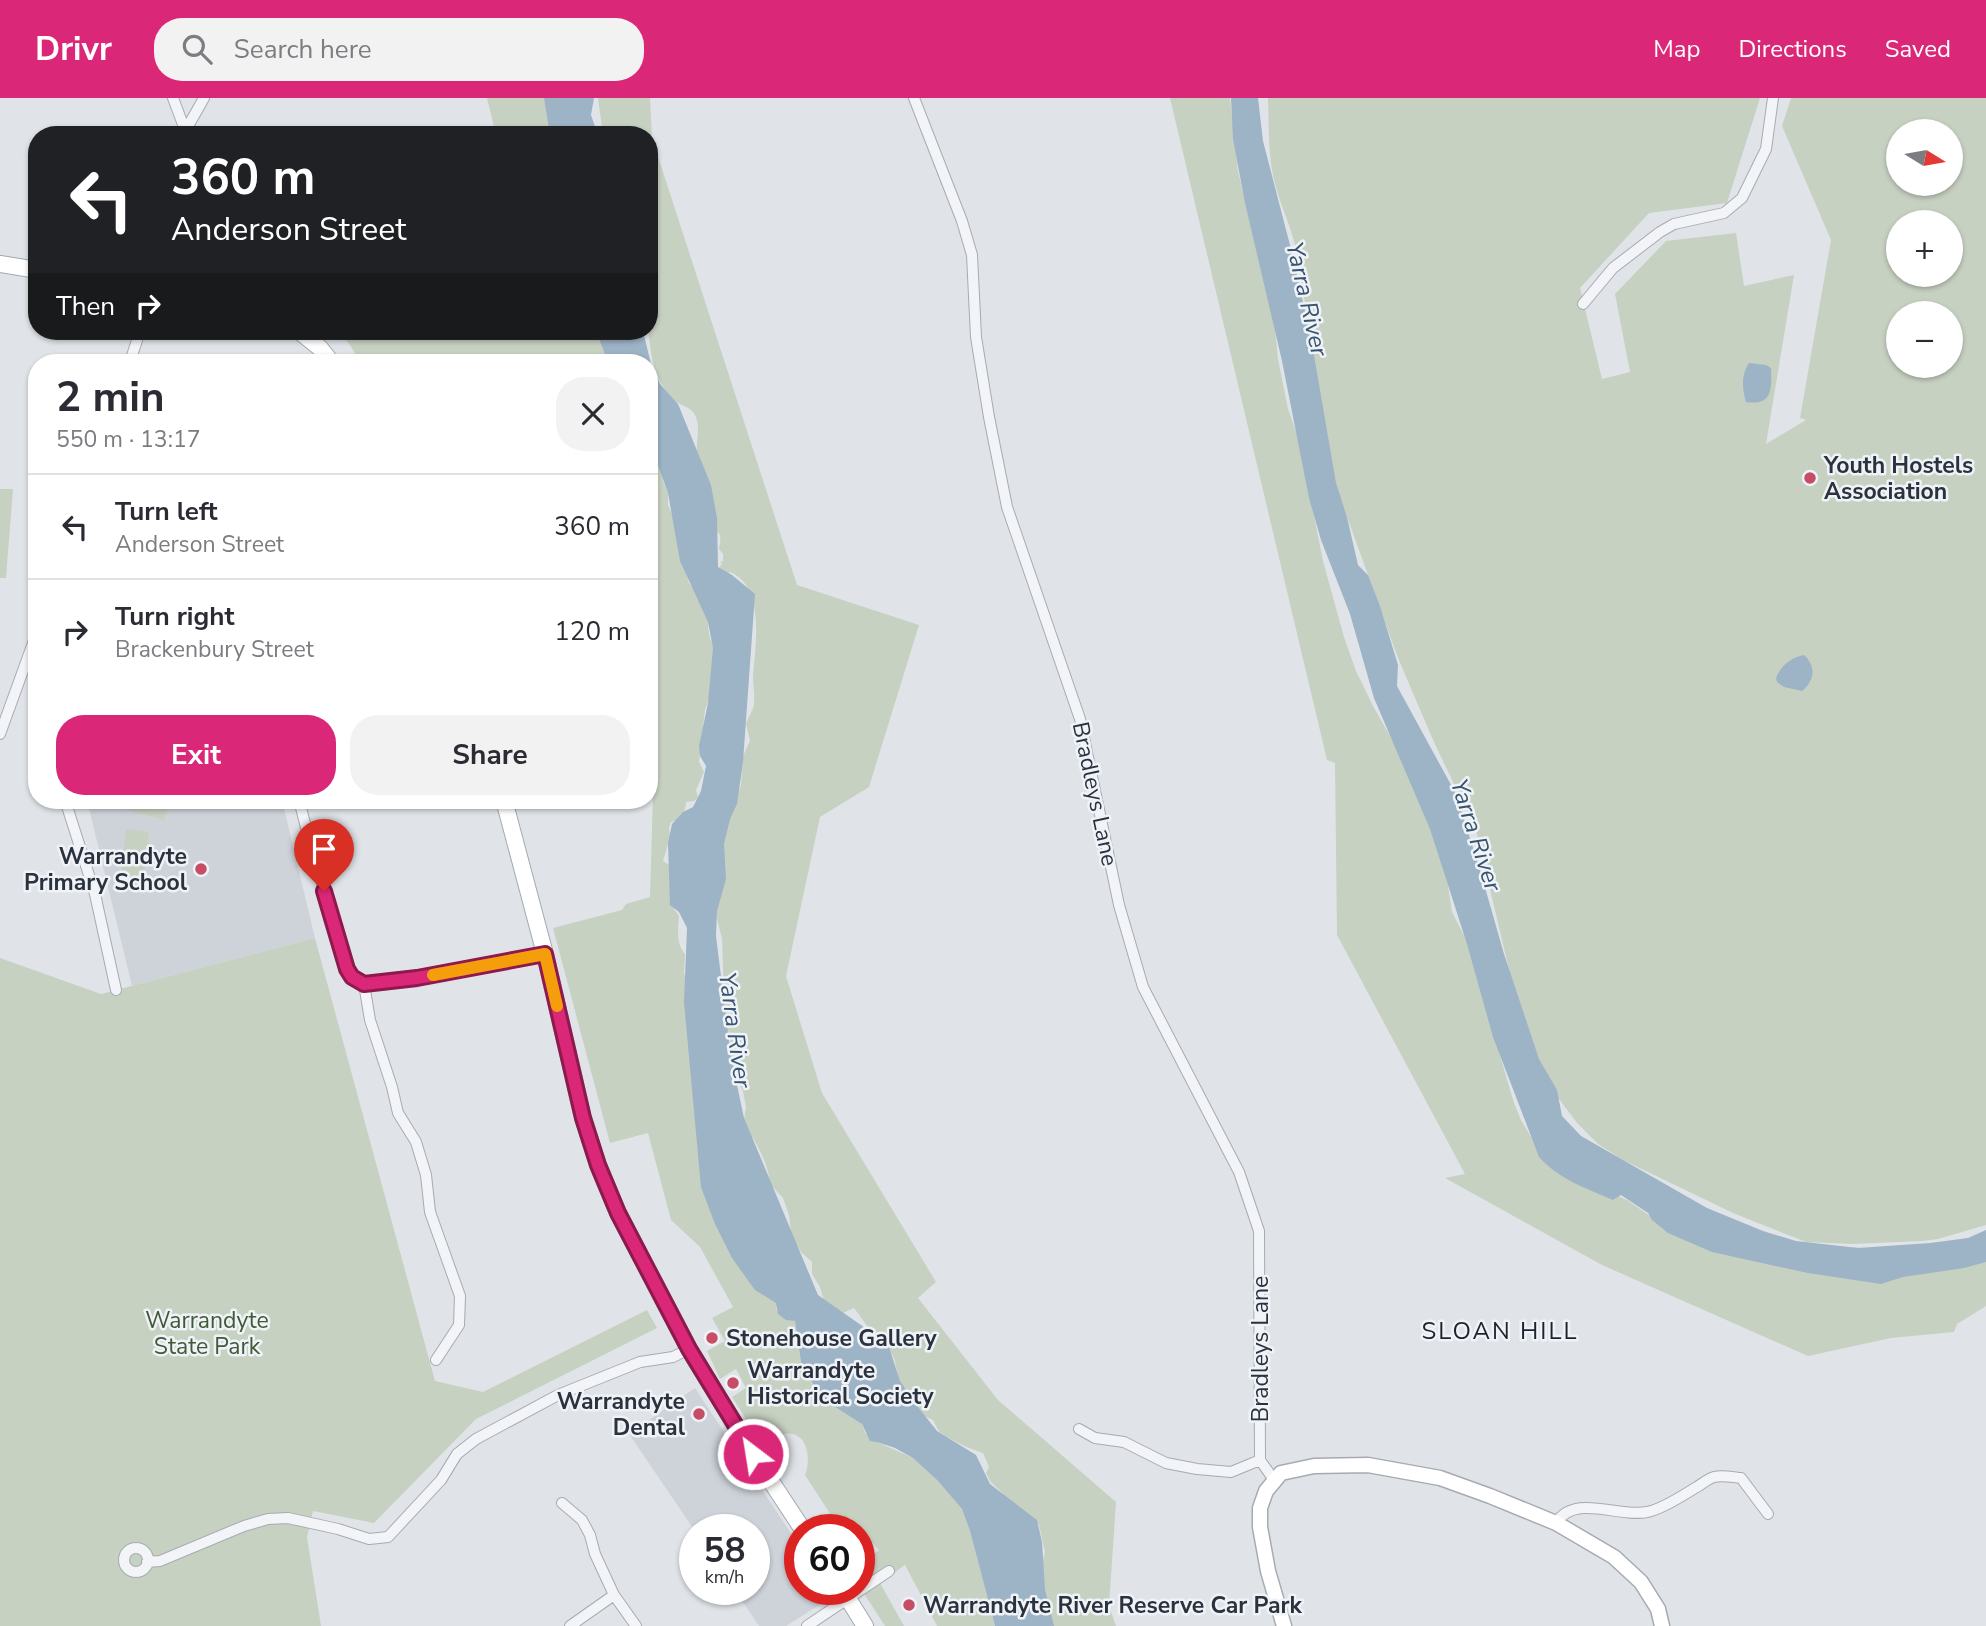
<!DOCTYPE html>
<meta charset="utf-8">
<style>
:root{--surface:#fff;--page:#f2f2f3;--text:#2b2b33;--muted:#7c7c81;--line:#e1e1e2;--accent:#db2777}
body{margin:0;font-family:"Nunito Sans",sans-serif;background:var(--page);color:var(--text);height:100vh;display:flex;flex-direction:column;font-size:26px;white-space:nowrap}
*{box-sizing:border-box;margin:0}
p{font-size:23px;color:var(--muted)}
.icon{flex:none;width:38px;height:38px;fill:none;stroke:currentColor;stroke-width:2;stroke-linecap:round;stroke-linejoin:round}
.map{position:relative;flex:1;overflow:hidden}
.sheet{position:absolute;left:28px;top:256px;width:630px;height:455px;display:flex;flex-direction:column;background:var(--surface);border-radius:28px;box-shadow:0 2px 5px #0004}
.sheet>*{flex:none}
.banner{position:absolute;left:28px;top:28px;width:630px;height:214px;border-radius:28px;box-shadow:0 2px 5px #0004;background:#202124;color:#fff;overflow:hidden}
.needle{width:46px;rotate:101deg}
.tools{position:absolute;left:1886px;top:21px;display:grid;gap:14px}
.tools a{display:grid;place-items:center;width:77px;height:77px;border-radius:50%;background:var(--surface);box-shadow:0 2px 5px #0004;font-size:35px}
.speed{position:absolute;left:679px;top:1416px;display:flex;gap:14px;font-size:35px;font-weight:700;text-align:center}
.speed>*{display:grid;place-content:center;width:91px;height:91px;border-radius:50%;background:var(--surface);box-shadow:0 2px 5px #0004;line-height:1}
.speed small{font-size:18px;font-weight:400}
.speed .limit{border:10px solid #d22;background:#fff;color:#111}
.pin{position:absolute;display:grid;place-items:center;width:60px;height:60px;color:#fff;margin:-72px -30px;border-radius:50% 50% 50% 0;rotate:-45deg;box-shadow:0 0 7px #0007}
.pin .icon{rotate:45deg}
.me{position:absolute;width:77px;margin:-38px;rotate:329deg;stroke-linejoin:round;filter:drop-shadow(0 0 5px #0008)}
.turn{display:flex;align-items:center;gap:24px;height:147px;padding:0 28px;font-size:32px}
.turn .icon{width:91px;height:91px;stroke-width:2.5}
.turn b{display:block;font-size:49px;line-height:60px}
.then{display:flex;align-items:center;height:66px;padding:0 28px;background:#0003;gap:14px;font-size:26px}
.round{display:grid;place-items:center;flex:none;width:74px;height:74px;border-radius:28px;background:var(--page)}
.headline{display:flex;align-items:center;justify-content:space-between;height:119px;padding:0 28px}
h1{font-size:42px;font-weight:700;line-height:52px}
.cta{display:flex;gap:14px;margin-top:auto;padding:14px 28px}
.cta a{flex:1;height:80px;border-radius:28px;background:var(--accent);color:#fff;font-size:28px;font-weight:700;line-height:80px;text-align:center}
.cta a+a{background:var(--page);color:var(--text)}
ul{padding:0;list-style:none}
li{display:flex;align-items:center;gap:21px;height:105px;padding:0 28px;border-top:2px solid var(--line)}
li div{flex:1}
li b{display:block;font-size:26px}
li em{font-style:normal}
header{display:flex;align-items:center;gap:42px;box-sizing:border-box;height:98px;padding:0 35px;background:var(--accent);color:#fff}
header strong{font-size:33px}
nav{display:flex;gap:38px;margin-inline-start:auto;font-size:24px}
.search{width:490px;height:63px;background:var(--page);display:flex;align-items:center;gap:18px;box-sizing:border-box;padding:0 24px;border-radius:28px;color:var(--muted);font-size:26px}
.map>svg:first-child{display:block}
.built{fill:#ced3da}
.green{fill:#c7d1c2;fill-rule:evenodd}
.water{fill:#9db3c6}
.lines{fill:none;stroke-linecap:round;stroke-linejoin:round}
.minor-casing{stroke:#a6abb2;stroke-width:12}
.secondary-casing{stroke:#a6abb2;stroke-width:17}
.primary-casing{stroke:#a0a9b3;stroke-width:18}
.minor{stroke:#f2f4f7;stroke-width:10}
.secondary{stroke:#fff;stroke-width:14}
.primary{stroke:#fff;stroke-width:16}
.route-casing{stroke:#8e194d;stroke-width:18}
.route{stroke:#db2777;stroke-width:12}
.slow{stroke:#f59e0b;stroke-width:12}
.poi-dot{fill:#c54d66;stroke:#eff2f6;stroke-width:2.5}
.labels{text-anchor:middle;dominant-baseline:central;stroke-width:5;stroke-linejoin:round;paint-order:stroke}
.poi-label{font-size:23px;font-weight:bold;fill:#2a323e;stroke:#eff2f6;text-anchor:start}
.street-label{font-size:23px;fill:#2a323e;stroke:#eff2f6}
.park-label{font-size:23px;fill:#405938;stroke:#eff2f6}
.water-label{font-size:24px;font-style:italic;fill:#365370;stroke:#eff2f6}
.neighbourhood-label{font-size:24px;letter-spacing:2px;fill:#1c232f;stroke:#eff2f6}
</style>
<header>
<strong>Drivr</strong>
<div class="search"><svg class="icon" aria-label="search" viewBox="0 0 24 24"><circle cx="10" cy="10" r="6"/><path d="M15 15l6 6"/></svg>Search here</div>
<nav><a>Map</a><a>Directions</a><a>Saved</a></nav>
</header>
<div class="map">
<svg width="1986" height="1528" viewBox="0 0 1986 1528">
<rect width="100%" height="100%" fill="#e0e4e8"/>
<path class="built" d="M87,702H282L315,840L132,888Z
M695,1290L800,1449V1491H828L830,1494L829,1501L786,1528H759L734,1491H754V1432H695V1433L629,1336Z"/>
<path class="green" d="M487,0H546L554,37H496Z
M598,0H650L652,40L797,487L919,527L869,689L820,719L786,878L822,995L936,1184L918,1200L998,1302L1116,1404L1109,1508L1116,1528H1050L1046,1494L1040,1475L1045,1454L1039,1427L1034,1420L1007,1400L990,1383L986,1375L989,1369L983,1355C975,1353 943,1339 939,1333C936,1329 935,1325 933,1322L922,1317L904,1304L894,1260L887,1249L870,1236L868,1229L854,1210L841,1216L824,1203L820,1189L812,1176V1164L801,1154L791,1136L789,1117L783,1100L770,1086C769,1070 761,1054 753,1040L745,1037L743,1028L746,1009L743,993L733,974L730,939L725,925L722,841L716,817L722,734L741,687L743,658L750,643L746,626C748,619 753,613 754,606C755,597 753,588 753,579C755,548 766,489 730,474L726,476L717,472L722,466L720,464L723,463V456L719,451C723,430 718,439 709,424C705,417 705,405 704,397C701,383 698,369 697,354C696,340 701,330 695,317C690,308 680,308 673,301C653,280 652,261 648,233L649,37H603Z
M1170,0H1230L1238,73L1274,222L1278,261L1288,311L1299,342L1323,463L1344,539L1356,573L1373,608L1398,652L1427,712L1447,781L1452,814L1471,851L1488,906L1501,961L1514,1005L1521,1022L1548,1068L1627,1102L1679,1138L1986,1158V1208L1957,1226L1954,1234L1891,1240L1808,1258L1602,1167L1445,1080L1465,1076L1337,837L1335,665L1327,662Z
M1268,0H1760L1727,105L1649,115L1580,190L1602,281L1630,274L1615,196L1666,143L1736,135L1744,188L1794,177L1766,346L1806,322L1800,320L1831,142L1782,28L1791,0H1986V1127L1938,1141L1923,1143L1852,1146L1806,1144L1733,1115L1623,1062L1598,1046L1577,1025L1547,985L1520,918L1476,732L1433,642L1398,560L1332,377L1297,155C1292,130 1280,107 1274,82C1268,56 1269,27 1268,0ZM1899,33H1951V86H1899ZM1899,124H1951V177H1899ZM1899,215H1951V268H1899Z
M338,233H600L610,264H360L350,247Z
M649,337L653,345V353L657,358L662,371L663,383L668,395V407L676,425L677,442L689,485L704,504L712,522L708,527C709,542 713,550 724,560L705,612L699,664L704,674L696,692L698,700L694,703L686,704C686,713 681,722 671,724L669,730L670,739L663,763L670,767L675,807L674,811L679,818C678,831 676,846 685,856L684,875L778,1208L776,1210C780,1221 787,1220 795,1223L801,1264L862,1326L865,1335L877,1344L913,1360L937,1382L962,1411L970,1433L995,1528H937L905,1467L880,1485L904,1528H885L859,1488V1470L866,1466L865,1463L879,1452L873,1445L860,1453L859,1432L840,1431L805,1377C812,1360 807,1331 783,1336C775,1337 768,1343 762,1346L732,1299L746,1290L736,1271L720,1281L707,1253L725,1243L712,1220L733,1209L700,1149L671,1122L648,1035L610,1045L553,830L622,812L626,806L650,799L656,593L649,566Z
M0,391H13L6,480H0Z
M126,702H169L164,722L123,711Z
M126,731L149,734L144,779L121,776Z
M315,840L435,1283L483,1294L647,1212L657,1230L476,1321L374,1425L313,1413L307,1439L321,1528H0V860L101,896Z"/>
<path class="water" d="M544,0H594L591,17L598,37H550Z
M1231,0H1258L1263,43L1292,155L1311,240L1336,385L1347,419L1358,467L1368,477L1380,508L1398,567L1397,588L1456,696L1480,772L1504,856L1539,961L1557,992L1562,1018L1581,1038L1707,1110L1763,1133L1796,1143L1858,1150L1930,1145L1968,1140L1986,1132V1164L1964,1170L1903,1179L1881,1186L1808,1175L1712,1154L1668,1135L1652,1122L1648,1115L1621,1097L1613,1102C1586,1090 1560,1082 1539,1059L1493,939L1467,846L1430,731L1374,600L1350,516L1321,442L1309,400L1282,263L1245,105L1233,41Z
M596,233H643L651,266L660,286L678,306L711,387L717,420L718,469L732,477L755,496L743,664L737,706L730,721L724,746L726,781L717,813L716,838L731,959L744,1020L818,1197L888,1246L900,1283L914,1304L937,1333L976,1357L990,1386L1037,1422L1042,1444L1045,1491L1054,1528H995L970,1433L962,1411L937,1382L913,1360L895,1350L877,1344L870,1343L862,1326L826,1303L816,1291L801,1264L795,1223L786,1222L778,1216L776,1205L755,1192L732,1160L715,1126L701,1089L684,904L687,830L679,814L670,807L668,745L672,726L683,714L693,709L701,693L706,668L700,658L699,648L708,605L713,550L708,524L680,463L668,395L649,342V264H608Z
M1749,265L1766,267L1771,270C1772,292 1772,308 1746,304C1742,291 1741,277 1749,265Z
M1804,557C1817,569 1814,583 1802,593L1784,589L1777,584L1776,580C1780,568 1792,559 1804,557Z"/>
<g class="lines">
<defs>
<path id="minor" d="M173,0L185,32
M914,0L962,123L972,157L976,239L989,319L1007,409L1080,621L1119,807L1143,889L1239,1074L1259,1133L1260,1362L1274,1382
M183,37L204,0
M1583,206L1613,170L1660,134L1674,126L1724,115L1742,100L1766,51L1773,0
M130,264L140,233
M0,636L37,534
M65,702L95,796L116,892
M299,702L309,741L347,871L352,879L364,886L370,922L392,989L398,1015L416,1044L426,1077L430,1114L460,1198L459,1227L436,1262
M364,886L417,880L545,856
M1079,1331L1095,1340L1124,1344L1166,1365L1197,1371L1231,1374L1260,1362
M562,1405L582,1422L590,1437L595,1456L614,1497L636,1528
M1556,1425C1575,1395 1618,1420 1647,1414C1659,1412 1684,1397 1695,1390C1701,1387 1707,1381 1714,1379C1722,1377 1732,1379 1741,1380L1768,1416
M124 1462a12 12 0 1 1 24 0a12 12 0 1 1-24 0Z
M147,1464L160,1463L244,1428L268,1421L288,1420L338,1431L369,1441L388,1439L441,1382L457,1356L476,1341L558,1297L640,1264L673,1259L689,1251
M570,1528L614,1497
M807,1528L889,1473"/>
<path id="secondary" d="M1284,1528L1268,1473L1260,1429V1410L1266,1393L1281,1375L1314,1368L1368,1367L1440,1380L1490,1398L1556,1425L1614,1459L1641,1484L1658,1511L1662,1528"/>
<path id="primary" d="M0,166L37,172
M299,233L320,250L331,264
M504,702L545,856L583,1020L598,1067L618,1115L689,1251L753,1356L803,1432
M842,1491L865,1528"/>
</defs>
<use href="#minor" class="minor-casing"/>
<use href="#secondary" class="secondary-casing"/>
<use href="#primary" class="primary-casing"/>
<use href="#minor" class="minor"/>
<use href="#secondary" class="secondary"/>
<use href="#primary" class="primary"/>
</g>
<g class="lines">
<defs>
<path id="route" d="M324,793L347,871L352,879L364,886L417,880L545,856L583,1020L598,1067L618,1115L689,1251L753,1356"/>
</defs>
<use href="#route" class="route-casing"/>
<use href="#route" class="route"/>
<path class="slow" d="M433,877L545,856L557,908"/>
</g>
<g class="poi-dot">
<circle cx="1810" cy="380" r="7"/>
<circle cx="201" cy="771" r="7"/>
<circle cx="712" cy="1240" r="7"/>
<circle cx="733" cy="1285" r="7"/>
<circle cx="699" cy="1316" r="7"/>
<circle cx="909" cy="1507" r="7"/>
</g>
<g class="labels">
<g class="poi-label">
<text x="1824" y="367">Youth Hostels<tspan x="1824" dy="26">Association</tspan></text>
<text x="187" y="758" text-anchor="end">Warrandyte<tspan x="187" dy="26">Primary School</tspan></text>
<text x="726" y="1240">Stonehouse Gallery</text>
<text x="747" y="1272">Warrandyte<tspan x="747" dy="26">Historical Society</tspan></text>
<text x="685" y="1303" text-anchor="end">Warrandyte<tspan x="685" dy="26">Dental</tspan></text>
<text x="923" y="1507">Warrandyte River Reserve Car Park</text>
</g>
<g class="street-label">
<text transform="translate(1095 696) rotate(78)">Bradleys Lane</text>
<text transform="translate(1260 1251) rotate(-90)">Bradleys Lane</text>
</g>
<g class="park-label">
<text x="207" y="1222">Warrandyte<tspan x="207" dy="26">State Park</tspan></text>
</g>
<g class="water-label">
<text transform="translate(1307 201) rotate(77)">Yarra River</text>
<text transform="translate(1476 737) rotate(72)">Yarra River</text>
<text transform="translate(735 932) rotate(82)">Yarra River</text>
</g>
<g class="neighbourhood-label">
<text x="1500" y="1233">SLOAN HILL</text>
</g>
</g>
</svg>
<div class="tools">
<a><svg class="needle" viewBox="-14 -14 28 28"><path d="M0-13l5 13h-10z" fill="#e53935"/><path d="M0 13l5-13h-10z" fill="#7c7c81"/></svg></a>
<a>+</a>
<a>−</a>
</div>
<div class="speed"><div>58<small>km/h</small></div><div class="limit">60</div></div>
<div class="pin" style="left:324px;top:793px;background:#d93025"><svg class="icon" aria-label="arrive" viewBox="0 0 24 24"><path d="M6 21V4h12l-3 4 3 4H6"/></svg></div>
<svg class="me" style="left:753px;top:1356px" viewBox="-20 -20 40 40"><circle r="17" fill="#db2777" stroke="#fff" stroke-width="3"/><path d="M0-11L8 9 0 5-8 9z" fill="#fff"/></svg>
<div class="banner">
<div class="turn"><svg class="icon" aria-label="left" viewBox="0 0 24 24"><path d="M17 20v-9H6M10 6l-5 5 5 5"/></svg><div><b>360 m</b>Anderson Street</div></div>
<div class="then">Then<svg class="icon" aria-label="right" viewBox="0 0 24 24"><path d="M7 20v-9h11M14 6l5 5-5 5"/></svg></div>
</div>
<section class="sheet">
<div class="headline"><div><h1>2 min</h1><p>550 m · 13:17</p></div><a class="round"><svg class="icon" aria-label="close" viewBox="0 0 24 24"><path d="M6 6l12 12M18 6L6 18"/></svg></a></div>
<ul>
<li><svg class="icon" aria-label="left" viewBox="0 0 24 24"><path d="M17 20v-9H6M10 6l-5 5 5 5"/></svg><div><b>Turn left</b><p>Anderson Street</p></div><em>360 m</em></li>
<li><svg class="icon" aria-label="right" viewBox="0 0 24 24"><path d="M7 20v-9h11M14 6l5 5-5 5"/></svg><div><b>Turn right</b><p>Brackenbury Street</p></div><em>120 m</em></li>
</ul>
<div class="cta"><a>Exit</a><a>Share</a></div>
</section>
</div>
